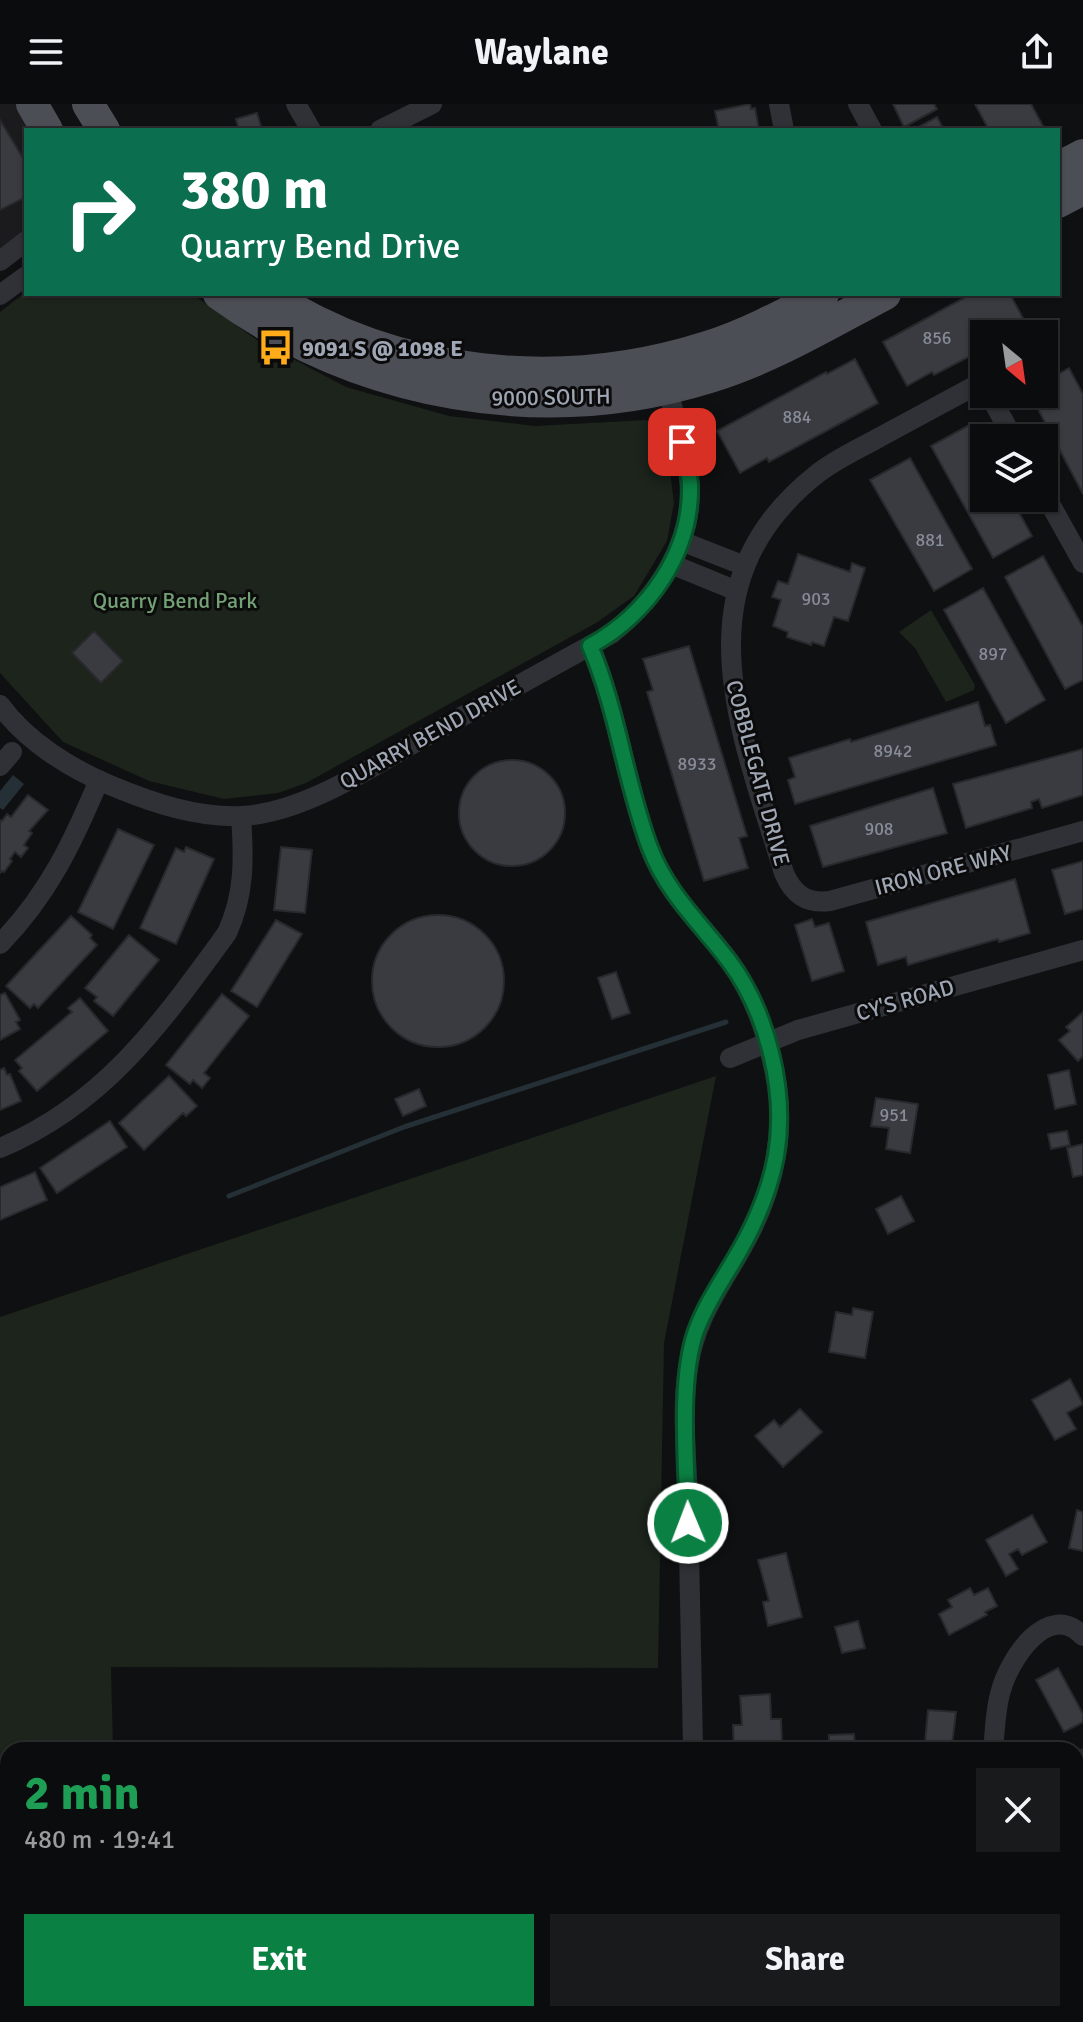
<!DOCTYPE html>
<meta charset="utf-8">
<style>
:root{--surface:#0b0c0d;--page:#191a1b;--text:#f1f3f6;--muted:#9a9b9d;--line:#2b2c2e;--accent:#0b8043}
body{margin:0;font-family:Signika,sans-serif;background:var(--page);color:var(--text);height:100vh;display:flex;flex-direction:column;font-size:30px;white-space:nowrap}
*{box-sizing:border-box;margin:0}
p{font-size:26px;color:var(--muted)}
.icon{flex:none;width:44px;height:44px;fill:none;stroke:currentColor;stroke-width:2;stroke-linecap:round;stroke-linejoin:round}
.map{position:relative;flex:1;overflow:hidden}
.sheet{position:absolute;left:0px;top:1638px;width:1084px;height:280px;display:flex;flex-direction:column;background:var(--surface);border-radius:24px 24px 0 0;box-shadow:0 2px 6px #0004,0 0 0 2px var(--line)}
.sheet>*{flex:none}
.banner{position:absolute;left:24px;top:24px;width:1036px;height:168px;border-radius:0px;box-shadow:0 2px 6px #0004,0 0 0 2px var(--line);background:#0b6e4f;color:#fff;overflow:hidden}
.needle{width:52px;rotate:151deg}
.fabs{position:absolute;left:970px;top:216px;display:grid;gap:16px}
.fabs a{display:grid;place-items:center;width:88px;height:88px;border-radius:0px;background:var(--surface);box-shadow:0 2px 6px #0004,0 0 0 2px var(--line);font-size:40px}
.pin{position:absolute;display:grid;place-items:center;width:68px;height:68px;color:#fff;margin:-34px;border-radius:16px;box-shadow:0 4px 12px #0006}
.me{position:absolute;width:88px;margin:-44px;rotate:359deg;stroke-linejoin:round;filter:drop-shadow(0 0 6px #0008)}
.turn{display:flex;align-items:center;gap:28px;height:168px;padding:0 24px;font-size:36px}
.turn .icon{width:104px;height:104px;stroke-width:2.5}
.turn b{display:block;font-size:56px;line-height:68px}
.round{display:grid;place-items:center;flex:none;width:84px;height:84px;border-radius:0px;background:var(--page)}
.overview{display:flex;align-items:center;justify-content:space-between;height:136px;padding:0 24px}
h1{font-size:48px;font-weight:700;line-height:60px;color:#1e9e55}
.action{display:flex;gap:16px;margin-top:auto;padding:16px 24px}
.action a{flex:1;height:92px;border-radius:0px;background:var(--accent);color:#fff;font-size:32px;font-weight:700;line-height:92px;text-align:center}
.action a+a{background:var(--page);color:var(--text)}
header{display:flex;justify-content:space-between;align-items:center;height:104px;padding:0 24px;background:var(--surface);font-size:36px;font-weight:700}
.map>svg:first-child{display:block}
.built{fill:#1b1b1e}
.green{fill:#1c241c}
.water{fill:#252f36}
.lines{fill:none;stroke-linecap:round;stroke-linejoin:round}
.stream{stroke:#252f36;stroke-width:5}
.building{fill:#3a3b41;stroke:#29292d;stroke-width:2}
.street{stroke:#303136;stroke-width:20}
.primary{stroke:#4c4e56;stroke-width:32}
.route-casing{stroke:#07532c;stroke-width:20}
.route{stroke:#0b8043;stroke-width:14}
.labels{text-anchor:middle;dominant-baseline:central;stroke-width:6;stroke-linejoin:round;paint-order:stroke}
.number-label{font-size:18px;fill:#868b97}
.poi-label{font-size:22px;font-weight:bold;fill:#9fa6b4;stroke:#0b0b0c;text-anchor:start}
.street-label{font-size:22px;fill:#9fa6b4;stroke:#0b0b0c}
.park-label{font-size:22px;fill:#73a175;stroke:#0b0b0c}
</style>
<header><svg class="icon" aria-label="menu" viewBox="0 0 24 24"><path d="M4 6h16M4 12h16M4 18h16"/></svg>Waylane<svg class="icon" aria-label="share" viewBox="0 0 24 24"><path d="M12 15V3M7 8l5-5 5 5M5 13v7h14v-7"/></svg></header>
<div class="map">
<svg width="1083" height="1918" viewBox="0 0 1083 1918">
<rect width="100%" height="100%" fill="#0f1011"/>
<path class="built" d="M0,0H28L42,26H26V128L0,147Z"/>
<path class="green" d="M26,188L192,190L257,236L346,283L449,312L535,322L646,316L665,326L674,399L667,437L634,492L596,519L306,679L278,689L224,695L149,677L63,638L0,569V208Z
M931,506L975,581L974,586L946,598L915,544L899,528Z
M716,972L664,1239L658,1564L111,1563L113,1646H8V1910H120V1918H0V1213Z"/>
<path class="water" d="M13,671L24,680L3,706L0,704V687Z"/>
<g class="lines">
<path class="stream" d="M229,1092L404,1023L726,918"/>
</g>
<path class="building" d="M750,0L751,5L755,4L759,26H719L715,7Z
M893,0H934L937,5L904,23Z
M975,0H1031L1043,22L1036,26H989Z
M257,9L262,26H239L236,15Z
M937,13L944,26H913Z
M0,16L26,59V93L0,106Z
M971,190H1010L1024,216L998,230H984V245L934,271L932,268L907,282L883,238Z
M855,255L878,299L769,358L767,354L740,369L717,327L826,268L827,270Z
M1069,264L1083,290V390L1030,290H1044V278Z
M971,320L984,345V394H1011L1032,432L993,454L931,342Z
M910,354L972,465L934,487L870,376Z
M798,450L850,468L852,459L865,464L848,517L834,513L824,542L812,538L811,541L787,533L788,528L773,522L781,496L772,493L778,477L788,480Z
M1043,452L1083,523V576L1065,585L1005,473Z
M983,484L1045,596L1006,619L944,506Z
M94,527L123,557L101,579L72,549Z
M689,542L747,732L739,734L748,764L704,777L647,588L653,586L643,555Z
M978,598L985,622L990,621L996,641L795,700L788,676L795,673L789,654L850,635L851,638Z
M1083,645V691L1042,704L1039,695L1031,698L1032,704L966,724L953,680Z
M459 709a53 53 0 1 1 106 0a53 53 0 1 1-106 0Z
M933,684L947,729L823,763L810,722Z
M28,691L48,706L29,727L32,729L24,741L28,744L21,753L15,748L10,755L12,757L4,768L2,767L0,769V716L2,717L7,710L11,713Z
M118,725L154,741L113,825L78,808Z
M186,743L214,755L176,840L140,824L176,744L184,748Z
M281,743L312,746L305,809L274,806Z
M1083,757V805L1065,810L1052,766Z
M1015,775L1030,829L999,838L998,835L908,861L906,853L878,861L866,818Z
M372 877a66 66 0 1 1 132 0a66 66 0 1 1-132 0Z
M71,812L92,831L90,834L97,841L38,904L34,900L30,904L6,882Z
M812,815L815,823L829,819L844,867L812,877L795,821Z
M276,816L302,830L257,903L231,887Z
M129,831L159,856L113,912L94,897L97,893L85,884Z
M616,868L630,909L612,915L598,874Z
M5,889L20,916L16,918L20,925L0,936V891Z
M222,890L249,912L204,969L210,974L202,984L193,976L190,980L166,961Z
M80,894L108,927L37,987L19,967L22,964L15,956L72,908L68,904Z
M1083,908V952L1078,957L1059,936L1070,927L1066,923Z
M4,964L7,971L10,970L21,997L0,1006V966Z
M1069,966L1076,1000L1055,1005L1048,971Z
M169,972L197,1002L186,1012L183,1009L144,1046L119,1019Z
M419,985L426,1002L403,1012L395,995Z
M876,994L918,1000L910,1049L886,1045L889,1024L871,1022Z
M110,1017L127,1043L57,1089L40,1064Z
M1067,1027L1070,1041L1051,1045L1048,1030Z
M1083,1040V1071L1073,1073L1067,1044Z
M35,1068L47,1096L0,1116V1083Z
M901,1092L914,1117L888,1130L876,1105Z
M853,1204L873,1208L865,1254L829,1248L836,1208L852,1211Z
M1070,1275L1083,1300L1067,1309L1076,1325L1055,1336L1032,1296Z
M800,1305L822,1328L783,1363L755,1332L774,1316L780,1323Z
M1077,1406L1083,1408V1447L1069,1444Z
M1032,1411L1047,1438L1022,1451L1018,1445L1009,1450L1018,1465L1006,1472L986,1436Z
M786,1449L802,1513L768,1522L763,1498L769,1497L758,1456Z
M970,1484L974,1491L988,1484L997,1502L985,1508L987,1511L949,1531L939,1510L952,1503L948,1496Z
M858,1517L865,1544L842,1549L835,1523Z
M1058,1564L1083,1610V1618L1064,1628L1036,1576Z
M770,1590L771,1615H781L782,1638L760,1639V1646H734L733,1621H742L740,1592Z
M928,1606L956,1608L952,1641L925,1639Z
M854,1630L855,1646H829V1631Z
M1083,1645V1667L1076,1655V1649Z
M359,1910H390V1918H360Z
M555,1910H588L589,1918H555Z
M781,1910L782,1918H750V1912Z
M923,1910H952L955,1918H927Z
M1047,1910H1076L1080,1918H1049Z"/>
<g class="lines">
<path class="street" d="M296,0L311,26
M779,0L784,26
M858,0L872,26
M380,26L432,0
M0,157L26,137
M0,191L26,172
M984,281L982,278C948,296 914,315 880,333C859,345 836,355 817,370C676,481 741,628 784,769C793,790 806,800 830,797L1083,727
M989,290L1013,334
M1044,389L1083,459
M681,437L745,462
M671,460L737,487
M590,542C618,607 625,679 650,745C667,790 702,820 730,858C756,894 770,938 777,982C784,1029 774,1080 753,1123C729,1173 696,1207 688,1264C681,1307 687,1354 688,1398C689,1480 692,1563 693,1646
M0,601C27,638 71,665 112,682C153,699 197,714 242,712C304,709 371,663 425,633C487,599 549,565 611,530C657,494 696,436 689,375C686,344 675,314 667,284
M0,662L12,648
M0,840C48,791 73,738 99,676
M730,954L798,926L1083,846
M0,1044C105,1000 162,918 227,829C245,790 244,754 241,712
M993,1646C995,1628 995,1608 1000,1590C1008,1557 1047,1495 1083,1532
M505,1910V1918
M697,1910V1918
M998,1910L1002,1918
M318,1918V1910"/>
<path class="primary" d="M32,0L47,26
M88,0L104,26
M1058,64L1083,51
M1058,98L1083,85
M219,190C360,292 543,325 710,273C772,254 828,220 885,190
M268,190C397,274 562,289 707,243C748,230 785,210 823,190"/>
</g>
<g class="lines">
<defs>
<path id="route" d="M682,338C685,352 689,366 690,380C692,449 648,510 590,542C618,607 625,678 650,744C667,789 701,820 729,857C768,909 787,988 776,1052C769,1090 753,1125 733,1158C720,1180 705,1202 696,1227C678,1277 687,1365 688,1419"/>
</defs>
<use href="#route" class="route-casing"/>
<use href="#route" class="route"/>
</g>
<defs>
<symbol id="bus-bare" viewBox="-9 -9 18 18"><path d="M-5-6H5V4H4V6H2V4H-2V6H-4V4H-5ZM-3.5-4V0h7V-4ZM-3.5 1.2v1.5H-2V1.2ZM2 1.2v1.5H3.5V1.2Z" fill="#ffab1a" stroke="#0b0b0c" stroke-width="2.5" paint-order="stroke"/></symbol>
</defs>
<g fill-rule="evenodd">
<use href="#bus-bare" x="250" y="218" width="51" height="51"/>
</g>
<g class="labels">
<g class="number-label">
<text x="937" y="234">856</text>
<text x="797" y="313">884</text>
<text x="930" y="436">881</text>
<text x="816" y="495">903</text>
<text x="993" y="550">897</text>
<text x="893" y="647">8942</text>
<text x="697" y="660">8933</text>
<text x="879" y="725">908</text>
<text x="894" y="1011">951</text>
</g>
<g class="poi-label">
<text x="302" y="244">9091 S @ 1098 E</text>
</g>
<g class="street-label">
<text transform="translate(551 293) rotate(-1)">9000 SOUTH</text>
<text transform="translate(430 630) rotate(-29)">QUARRY BEND DRIVE</text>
<text transform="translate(758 669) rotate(75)">COBBLEGATE DRIVE</text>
<text transform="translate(943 766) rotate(-15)">IRON ORE WAY</text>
<text transform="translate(905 896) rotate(-16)">CY'S ROAD</text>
</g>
<g class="park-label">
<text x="175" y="496">Quarry Bend Park</text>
</g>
</g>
</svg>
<div class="fabs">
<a><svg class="needle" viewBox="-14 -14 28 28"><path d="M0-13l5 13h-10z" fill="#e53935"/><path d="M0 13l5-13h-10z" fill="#9a9b9d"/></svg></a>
<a><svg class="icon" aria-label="layers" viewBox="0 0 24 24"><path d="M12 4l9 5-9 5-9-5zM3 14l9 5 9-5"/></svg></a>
</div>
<div class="pin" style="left:682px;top:338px;background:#d93025"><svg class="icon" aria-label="arrive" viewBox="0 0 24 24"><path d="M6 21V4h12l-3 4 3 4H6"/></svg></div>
<svg class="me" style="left:688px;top:1419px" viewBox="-20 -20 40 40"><circle r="17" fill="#0b8043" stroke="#fff" stroke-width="3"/><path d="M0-11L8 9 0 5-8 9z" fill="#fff"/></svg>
<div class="banner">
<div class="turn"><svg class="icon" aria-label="right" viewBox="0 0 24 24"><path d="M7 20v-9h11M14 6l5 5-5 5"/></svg><div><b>380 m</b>Quarry Bend Drive</div></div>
</div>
<section class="sheet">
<div class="overview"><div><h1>2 min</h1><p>480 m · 19:41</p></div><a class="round"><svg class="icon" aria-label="close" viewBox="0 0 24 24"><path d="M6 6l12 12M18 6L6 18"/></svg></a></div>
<div class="action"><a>Exit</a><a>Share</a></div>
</section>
</div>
